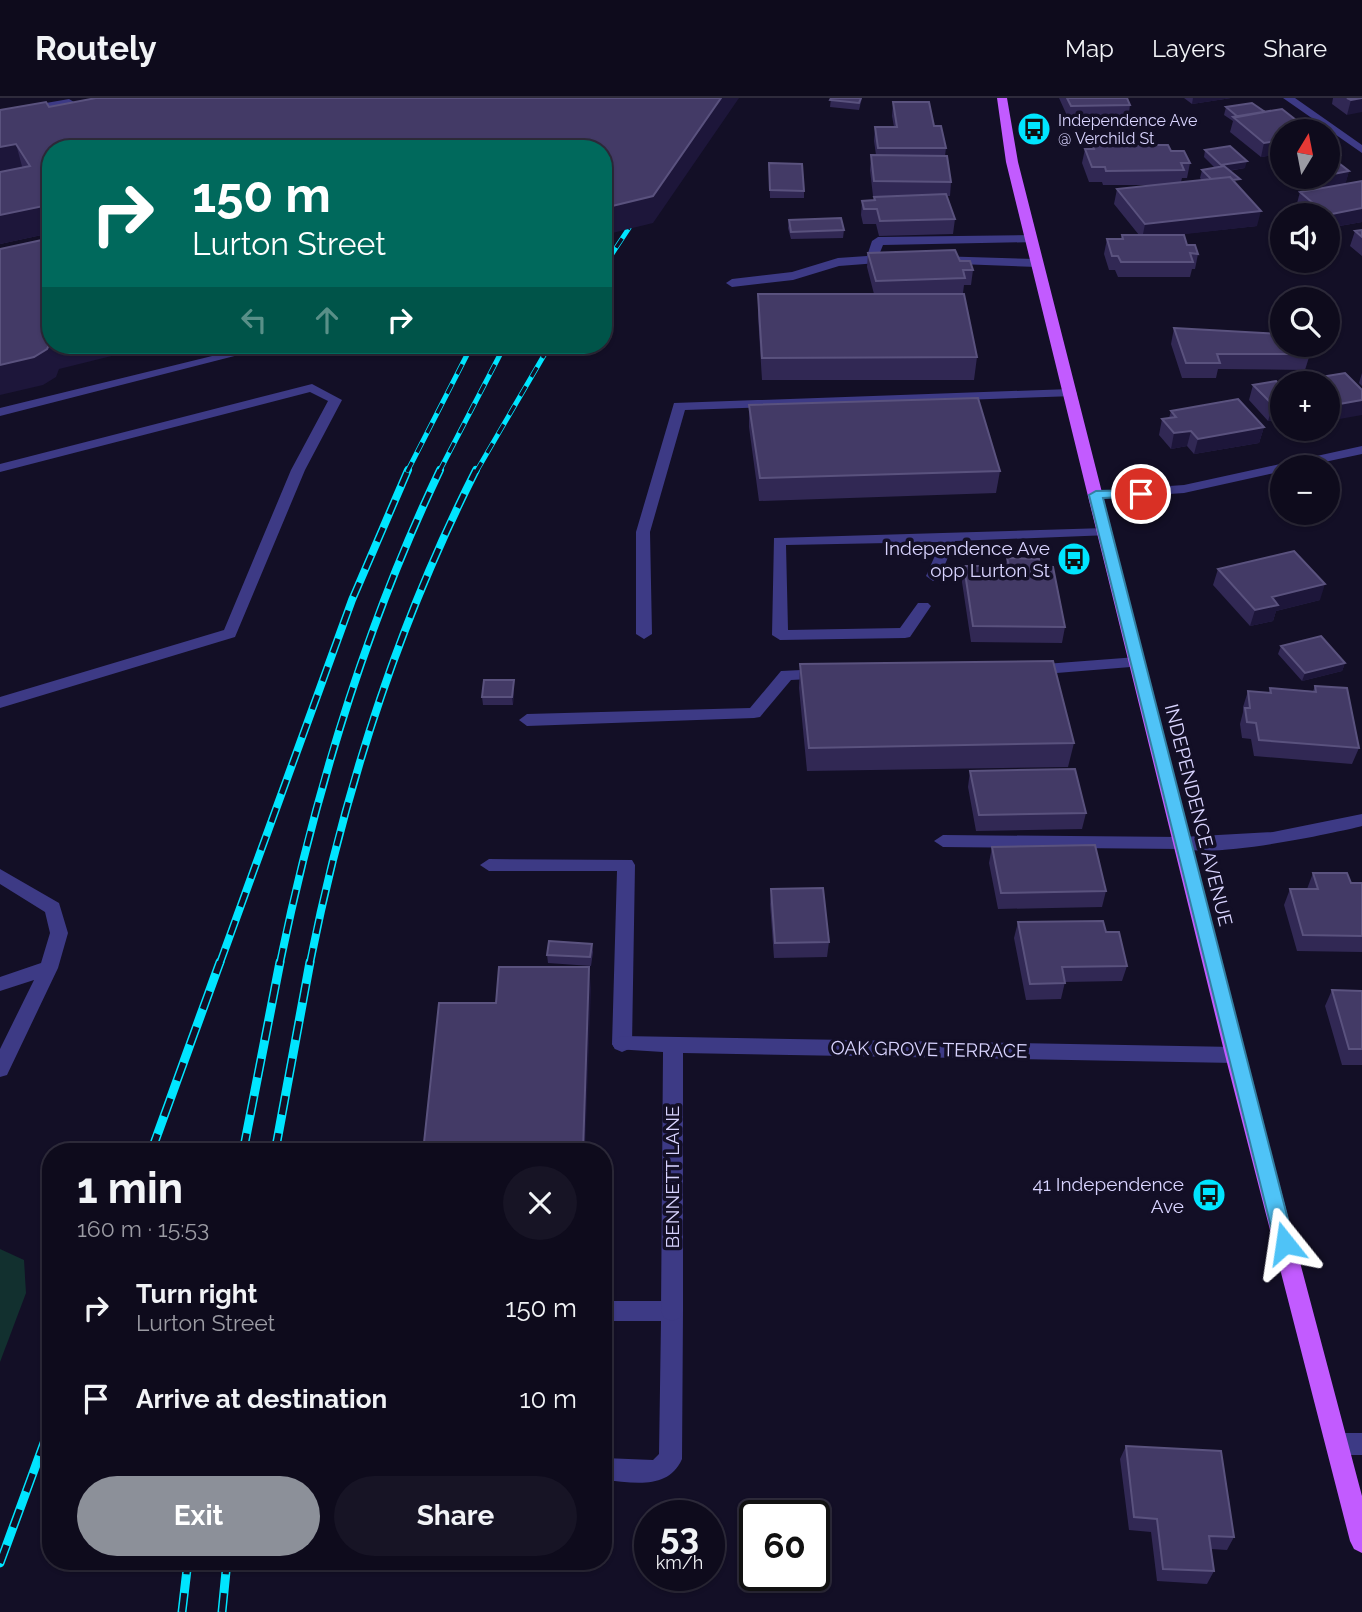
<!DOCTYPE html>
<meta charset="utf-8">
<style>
:root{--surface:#0e0b1c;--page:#171425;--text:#f1f3f6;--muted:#9b9ba3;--line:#2e2b3b;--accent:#8c9099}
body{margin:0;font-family:Raleway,sans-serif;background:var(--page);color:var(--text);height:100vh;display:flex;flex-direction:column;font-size:26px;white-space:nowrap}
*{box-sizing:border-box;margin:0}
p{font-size:23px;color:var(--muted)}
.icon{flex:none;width:38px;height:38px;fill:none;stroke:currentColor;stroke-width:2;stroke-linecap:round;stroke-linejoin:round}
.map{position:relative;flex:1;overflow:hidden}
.drawer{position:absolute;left:42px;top:1045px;width:570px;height:427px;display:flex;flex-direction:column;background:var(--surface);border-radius:28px;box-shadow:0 2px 5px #0004,0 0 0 2px var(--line)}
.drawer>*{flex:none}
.guide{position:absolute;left:42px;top:42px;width:570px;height:214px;border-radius:28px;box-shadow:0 2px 5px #0004,0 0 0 2px var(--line);background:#00695c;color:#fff;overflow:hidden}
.needle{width:46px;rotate:10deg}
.controls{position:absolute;left:1270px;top:21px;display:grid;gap:14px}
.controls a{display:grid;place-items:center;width:70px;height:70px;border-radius:50%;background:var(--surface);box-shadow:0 2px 5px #0004,0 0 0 2px var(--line);font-size:35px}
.speed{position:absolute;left:634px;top:1402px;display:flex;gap:14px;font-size:35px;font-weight:700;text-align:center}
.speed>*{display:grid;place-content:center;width:91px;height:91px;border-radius:50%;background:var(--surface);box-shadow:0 2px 5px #0004,0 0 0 2px var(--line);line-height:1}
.speed small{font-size:18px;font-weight:400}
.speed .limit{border:4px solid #111;border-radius:10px;background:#fff;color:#111}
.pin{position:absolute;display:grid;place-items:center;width:60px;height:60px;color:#fff;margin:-30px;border:4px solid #fff;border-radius:50%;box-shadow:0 2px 7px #0007}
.me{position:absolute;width:77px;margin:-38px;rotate:345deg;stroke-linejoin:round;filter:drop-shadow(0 0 5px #0008)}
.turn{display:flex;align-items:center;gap:24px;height:147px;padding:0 35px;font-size:32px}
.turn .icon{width:91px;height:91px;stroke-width:2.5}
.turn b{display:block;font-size:49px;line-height:60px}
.lanes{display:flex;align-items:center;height:66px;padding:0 35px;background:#0003;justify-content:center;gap:35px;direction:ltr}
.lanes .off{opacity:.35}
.round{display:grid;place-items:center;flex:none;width:74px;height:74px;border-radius:37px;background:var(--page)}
.headline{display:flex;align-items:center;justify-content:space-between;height:119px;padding:0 35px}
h1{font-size:42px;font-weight:700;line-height:52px}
.button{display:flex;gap:14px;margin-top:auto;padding:14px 35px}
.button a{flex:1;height:80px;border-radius:42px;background:var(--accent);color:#fff;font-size:28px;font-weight:700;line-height:80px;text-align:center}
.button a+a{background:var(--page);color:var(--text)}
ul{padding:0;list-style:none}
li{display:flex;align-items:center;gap:21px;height:91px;padding:0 35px}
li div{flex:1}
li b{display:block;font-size:26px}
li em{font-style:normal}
header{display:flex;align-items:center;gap:42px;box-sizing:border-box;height:98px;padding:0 35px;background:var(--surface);border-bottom:2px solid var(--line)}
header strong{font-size:33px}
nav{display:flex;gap:38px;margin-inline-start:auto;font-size:24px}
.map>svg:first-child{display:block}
.green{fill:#12302f}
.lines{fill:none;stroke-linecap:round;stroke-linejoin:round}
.lane{fill:#3d3a85;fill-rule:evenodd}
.street{fill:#3d3a85;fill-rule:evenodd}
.primary{fill:#c25bff;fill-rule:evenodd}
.rail-far2-casing{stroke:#00e5ff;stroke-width:5}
.rail-far1-casing{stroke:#00e5ff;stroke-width:8}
.rail-casing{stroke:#00e5ff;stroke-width:9}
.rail-far2{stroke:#130f26;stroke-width:3.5;stroke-dasharray:11;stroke-linecap:butt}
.rail-far1{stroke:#130f26;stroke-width:5;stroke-dasharray:15;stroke-linecap:butt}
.rail{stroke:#130f26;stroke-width:6;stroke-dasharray:19;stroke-linecap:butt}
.wall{fill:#312854}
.shaded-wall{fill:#1d163a}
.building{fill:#433a66;stroke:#5a527e;stroke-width:2}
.route{fill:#4fc3f7;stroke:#337fa1;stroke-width:2}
.labels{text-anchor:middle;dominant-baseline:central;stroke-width:7;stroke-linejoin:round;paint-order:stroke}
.far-poi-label{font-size:16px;fill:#d9d4ff;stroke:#130f26;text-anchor:start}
.poi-label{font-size:19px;fill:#d9d4ff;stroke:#130f26;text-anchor:end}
.street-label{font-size:19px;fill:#d9d4ff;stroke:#130f26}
</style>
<header>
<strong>Routely</strong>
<nav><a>Map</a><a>Layers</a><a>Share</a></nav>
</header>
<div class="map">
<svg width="1362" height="1514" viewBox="0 0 1362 1514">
<rect width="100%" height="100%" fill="#130f26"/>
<path class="green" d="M0,1151L24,1162L26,1195L0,1264Z"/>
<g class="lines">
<path class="lane" d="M69,1L74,4L73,6L0,19V13Z
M1032,137L1036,138V144L883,147L879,157L891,158V164L839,168L793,182L732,189L726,185L732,181L792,174L838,160L867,158L872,143L878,139Z
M936,158L1037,161L1043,165L1037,169L932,165V159Z
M257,247H278L0,318V310Z
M312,286L342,302L305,372L235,539L0,610V599L224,532L291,372L328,303L310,294L0,374V366Z
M1070,291L1077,295L1075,298L685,312L650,434L652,536L644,541L636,536V434L674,305Z
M1105,430L1110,431V437L955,443L940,478L933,483L926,478L941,444L786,447L788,532L900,530L918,505H928L931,508L910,539L905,540L780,542L772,537L774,440Z
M1137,559L1143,560L1145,564L1143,568L1032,577L1024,572L1032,567Z
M822,571L828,572L830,576L828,580L791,582L760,619L754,620L527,628L519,622L527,616L750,610L781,573Z
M943,737L1182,739L1191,745L1182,751L943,749L934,743Z
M489,761L632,762L635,767L632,946L629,951L622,954L615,951L612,946L617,773H489L480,767Z
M0,771L59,805L68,835L58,870L7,977L0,979V951L34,882L0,893V879L41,865L50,835L45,814L0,786Z
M604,1203H672L680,1206L683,1213L682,1361C668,1393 632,1384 604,1382V1360L653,1362L659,1356L661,1223H604Z"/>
<path class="street" d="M1283,0H1295L1362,47V55Z
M1362,348V356L1301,369H1283V373L1184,395L1096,401L1089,397L1096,393L1184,387Z
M1362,716V728C1335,735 1187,767 1173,745L1182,739L1273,734Z
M622,938L1235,949L1242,951L1245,957L1242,963L1235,965L683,955V1213L680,1220L672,1223L664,1220L661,1213L663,954L615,951L612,946L615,941Z
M1337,1335H1362V1357H1337L1329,1354L1326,1346L1329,1338Z"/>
<path class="primary" d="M997,0H1007L1018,64L1245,957L1362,1398V1455L1354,1451L1350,1443L1225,957L1006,64Z"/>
<defs>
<path id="rail-far2" d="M604,168L629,130
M407,374L472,247
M439,374L505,247
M476,374L550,247"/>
<path id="rail-far1" d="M220,865L352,502L408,372
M280,865C315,695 365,529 440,372
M310,865C344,694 397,528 476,372"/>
<path id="rail" d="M151,1054L220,864
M243,1054L280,864
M275,1054L310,864
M0,1465L51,1326
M182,1514L188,1463
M222,1514L227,1463"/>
</defs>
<use href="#rail-far2" class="rail-far2-casing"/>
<use href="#rail-far1" class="rail-far1-casing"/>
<use href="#rail" class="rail-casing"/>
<use href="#rail-far2" class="rail-far2"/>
<use href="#rail-far1" class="rail-far1"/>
<use href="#rail" class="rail"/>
</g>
<path class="wall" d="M831,0H862L859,12L830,9Z
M1059,0H1127L1130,7L1128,21L1069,22Z
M1184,0H1231L1192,6Z
M1333,0H1362L1347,17L1332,6Z
M893,4L934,28L946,50L945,58L951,84L950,98H947L955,121L953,136L879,138L876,126H863L861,117L862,103L873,102L874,99L907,98H873L870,72L871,57H876L874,43L875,29H894L892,18Z
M49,9L653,125L51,51V135L0,146V12Z
M1226,9L1283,33V75L1276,69L1279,56L1261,59L1230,34L1233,23L1224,17Z
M1093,47L1171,53L1190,65L1187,80H1182L1181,84L1202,82L1200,80L1202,72L1215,70L1204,59L1205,52L1245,70L1229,73L1238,88L1257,128L1172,137L1198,156L1195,171H1192L1190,179H1118L1115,172H1109L1104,156L1107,141H1121L1122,137H1139L1114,106L1117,91L1157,87H1103L1102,84H1089L1082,65L1085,51H1093Z
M769,65L804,93V100H770Z
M1338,65L1349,73L1345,86L1362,83V124L1328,130V117H1306L1296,109L1300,94L1305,93L1288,79H1328Z
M789,122L844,132L843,140L791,141L788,130Z
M1362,132V158L1350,148L1355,133Z
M868,155L960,163L973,172L971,187H964L963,195L940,196L977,259L974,282H762L758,218V196H874L867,169Z
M1174,230L1310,256L1305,272L1218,271L1216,280H1182L1171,246Z
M1362,275V288L1359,285Z
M1283,285V321L1268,323L1249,302L1253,287Z
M749,307L1000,373L996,395L759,403L749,329Z
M1171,313L1264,329L1259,345L1194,356L1187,348L1171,351L1159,337L1162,321L1169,320Z
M1007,460L1040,468L1065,529L1062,545L971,544L962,484L964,468H1006Z
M1218,471L1320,502L1276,513L1273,523L1250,528L1213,487Z
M1281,548L1345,565L1342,573L1302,583L1278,556Z
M800,566L1074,645L1068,669L807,673L799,590Z
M1315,588L1359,650L1352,666L1254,658L1251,641L1242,640L1240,626L1243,614V609L1248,593L1269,595L1270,590L1313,593Z
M514,590L513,607H483L482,599Z
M970,673L1086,715L1082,731L976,733L968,689Z
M992,749L1106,793L1102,809L998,811L989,765Z
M1313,775L1351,785H1362V854L1297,853L1284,807L1290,791H1307Z
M771,791L829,844L827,859L774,860L770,806Z
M1018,824L1106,834L1127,868L1122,883L1065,884L1061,901L1026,902L1014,840Z
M592,846L593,854L591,868L548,865L547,857Z
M1332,892L1362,893V967H1342L1325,908Z
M1126,1348L1234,1439L1227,1452L1211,1451L1214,1473L1207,1486L1157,1483L1151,1434L1129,1432L1120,1361Z"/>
<path class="shaded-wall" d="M721,0H739L653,125L604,137V110Z
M1193,0H1231L1192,6Z
M1362,0V14L1347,17L1351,2Z
M1283,42V56L1279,55V56L1261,59L1264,45Z
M16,46L23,72L0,77V49Z
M1340,57L1336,72L1331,59Z
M1247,63L1245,70L1219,74L1221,67Z
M1349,73L1345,88L1307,95L1311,80L1328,79V77Z
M48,107L51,117V135L0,146V117Z
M1362,110V124L1328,130V117H1327Z
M1261,113L1257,128L1142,141L1145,126Z
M51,243V247H156L59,271L56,279L43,287L0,297V267Z
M1362,302V317L1328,323V308Z
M1283,306V321L1268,323L1273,307Z
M1264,329L1259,345L1194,356L1198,341Z
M1191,333L1187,348L1171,351L1174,335Z
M1325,486L1320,502L1276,513L1273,523L1250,528L1255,512L1272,499Z
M1345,565L1342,573L1302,583L1305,575Z
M514,582V590L513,607L512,599Z
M589,869L591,891L585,1054H583Z"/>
<path class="building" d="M96,0H721L653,98L604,110V51H51V112L48,107L0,117V74L30,68L16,46L0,49V12L46,4L49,9Z
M831,0H861L859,5L830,2Z
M1067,0H1127L1130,7L1071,8Z
M1347,0H1362L1351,2Z
M893,4H929L934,28H941L946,50H878L875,29H897Z
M1252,5L1265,14L1238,19L1226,9Z
M1282,11L1310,33H1283V42L1264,45L1233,19Z
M1093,47H1168L1171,53H1184L1190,65H1181L1184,72L1106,73L1105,69H1092L1085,51H1094Z
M1328,47L1340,57L1331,59L1349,73L1328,77Z
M1230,48L1247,63L1221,67L1205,52Z
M871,57L947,58L951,84L874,83Z
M769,65L802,66L804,93L770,92Z
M1224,68L1240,81L1233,82L1230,79L1211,81L1202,72Z
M1230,79L1261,113L1145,126L1117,91Z
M1362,83V110L1327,117L1300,94Z
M946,96L955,121L880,123L877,111H864L862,103L875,102L874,99Z
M841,120L844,132L791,134L789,122Z
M1362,132V139L1355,133Z
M1122,137H1184L1187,147H1195L1198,156L1190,155L1193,164H1121L1118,158H1112L1107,141H1123Z
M51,140V243L47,251L34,259L0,267V151Z
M955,152L960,163H970L973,172H963L965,180L876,183L868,155Z
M758,196H964L977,259L762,260Z
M1174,230L1283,236V247H1306L1310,256H1217L1220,265H1186Z
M1345,275L1362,292V302L1328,308V285H1284Z
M1276,283L1279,286L1283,285V306L1273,307L1253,287Z
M978,300L1000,373L760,380L749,307Z
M1238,301L1264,329L1198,341L1191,333L1174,335L1162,321L1176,319L1171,313Z
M1294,453L1325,486L1272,499L1278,507L1255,512L1218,471Z
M1007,460L1039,461L1040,468L1053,469L1065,529L973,528L964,468H1009Z
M1321,538L1345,565L1305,575L1281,548Z
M1053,563L1074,645L809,650L800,566Z
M484,582H514L512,599H482Z
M1315,588L1347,590L1359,650L1259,642L1256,625L1247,624L1245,610H1250L1248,593L1271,595L1270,590L1316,594Z
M1075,671L1086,715L979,717L970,673Z
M1095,747L1106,793L1001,795L992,749Z
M1313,775H1347L1351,785H1362V838L1303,837L1290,791H1318Z
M823,790L829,844L775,845L771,791Z
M1103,823L1106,834H1119L1127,868L1062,869L1065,885L1030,886L1018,824Z
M549,843L592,846L590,859L547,857Z
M499,869H589L583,1054H423L439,905H496Z
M1332,892L1362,893V951H1349Z
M1126,1348L1221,1353L1234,1439L1209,1438L1214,1473L1163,1471L1157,1421L1134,1419Z"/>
<path class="route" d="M1141,392L1145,393V398L1103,400L1294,1145L1291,1151L1285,1154L1278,1151L1275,1145L1089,397L1096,393Z"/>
<defs>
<symbol id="bus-disc" viewBox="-11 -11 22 22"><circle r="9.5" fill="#00e5ff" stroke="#130f26"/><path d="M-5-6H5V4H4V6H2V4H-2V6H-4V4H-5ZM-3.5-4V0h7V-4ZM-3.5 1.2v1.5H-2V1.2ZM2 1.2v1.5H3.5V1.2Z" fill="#111"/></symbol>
</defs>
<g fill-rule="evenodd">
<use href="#bus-disc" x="1015" y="12" width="38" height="38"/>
<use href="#bus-disc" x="1055" y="442" width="38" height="38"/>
<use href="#bus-disc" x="1190" y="1078" width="38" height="38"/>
</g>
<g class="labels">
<g class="far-poi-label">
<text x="1058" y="22">Independence Ave<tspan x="1058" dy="18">@ Verchild St</tspan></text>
</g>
<g class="poi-label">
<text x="1050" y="450">Independence Ave<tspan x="1050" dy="22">opp Lurton St</tspan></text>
<text x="1184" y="1086">41 Independence<tspan x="1184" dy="22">Ave</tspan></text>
</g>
<g class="street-label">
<text transform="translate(1199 717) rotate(76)">INDEPENDENCE AVENUE</text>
<text transform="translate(929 951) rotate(1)">OAK GROVE TERRACE</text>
<text transform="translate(672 1079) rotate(-90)">BENNETT LANE</text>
</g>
</g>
</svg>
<div class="controls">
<a><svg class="needle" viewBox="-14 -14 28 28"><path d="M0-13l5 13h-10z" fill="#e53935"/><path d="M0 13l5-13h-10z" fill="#9b9ba3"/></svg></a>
<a><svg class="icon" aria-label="sound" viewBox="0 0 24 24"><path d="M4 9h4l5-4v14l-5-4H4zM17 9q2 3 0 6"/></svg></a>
<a><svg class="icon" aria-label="search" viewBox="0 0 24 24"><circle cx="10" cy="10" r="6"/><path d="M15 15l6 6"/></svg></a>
<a>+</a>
<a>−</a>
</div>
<div class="speed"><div>53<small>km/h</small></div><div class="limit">60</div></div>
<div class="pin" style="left:1141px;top:396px;background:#d93025"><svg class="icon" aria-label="arrive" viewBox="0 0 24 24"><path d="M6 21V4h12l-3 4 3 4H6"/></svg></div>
<svg class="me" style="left:1285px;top:1145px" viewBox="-20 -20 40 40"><path d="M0-17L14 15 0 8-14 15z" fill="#4fc3f7" stroke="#fff" stroke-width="4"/></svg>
<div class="guide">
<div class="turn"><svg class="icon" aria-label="right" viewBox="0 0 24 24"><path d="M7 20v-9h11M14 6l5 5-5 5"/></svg><div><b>150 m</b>Lurton Street</div></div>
<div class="lanes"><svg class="icon off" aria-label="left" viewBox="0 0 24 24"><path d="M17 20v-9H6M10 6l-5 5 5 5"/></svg><svg class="icon off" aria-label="ahead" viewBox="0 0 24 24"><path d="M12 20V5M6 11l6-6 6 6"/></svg><svg class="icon" aria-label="right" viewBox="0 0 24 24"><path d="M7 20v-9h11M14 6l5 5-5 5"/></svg></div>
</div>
<section class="drawer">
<div class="headline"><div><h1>1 min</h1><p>160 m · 15:53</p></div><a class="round"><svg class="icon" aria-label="close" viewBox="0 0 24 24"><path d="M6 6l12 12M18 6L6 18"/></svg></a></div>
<ul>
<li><svg class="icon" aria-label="right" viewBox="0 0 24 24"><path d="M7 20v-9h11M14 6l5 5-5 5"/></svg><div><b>Turn right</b><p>Lurton Street</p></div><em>150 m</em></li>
<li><svg class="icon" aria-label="arrive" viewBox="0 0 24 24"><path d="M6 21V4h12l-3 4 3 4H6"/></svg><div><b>Arrive at destination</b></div><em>10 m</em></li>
</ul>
<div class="button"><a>Exit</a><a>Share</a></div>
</section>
</div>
